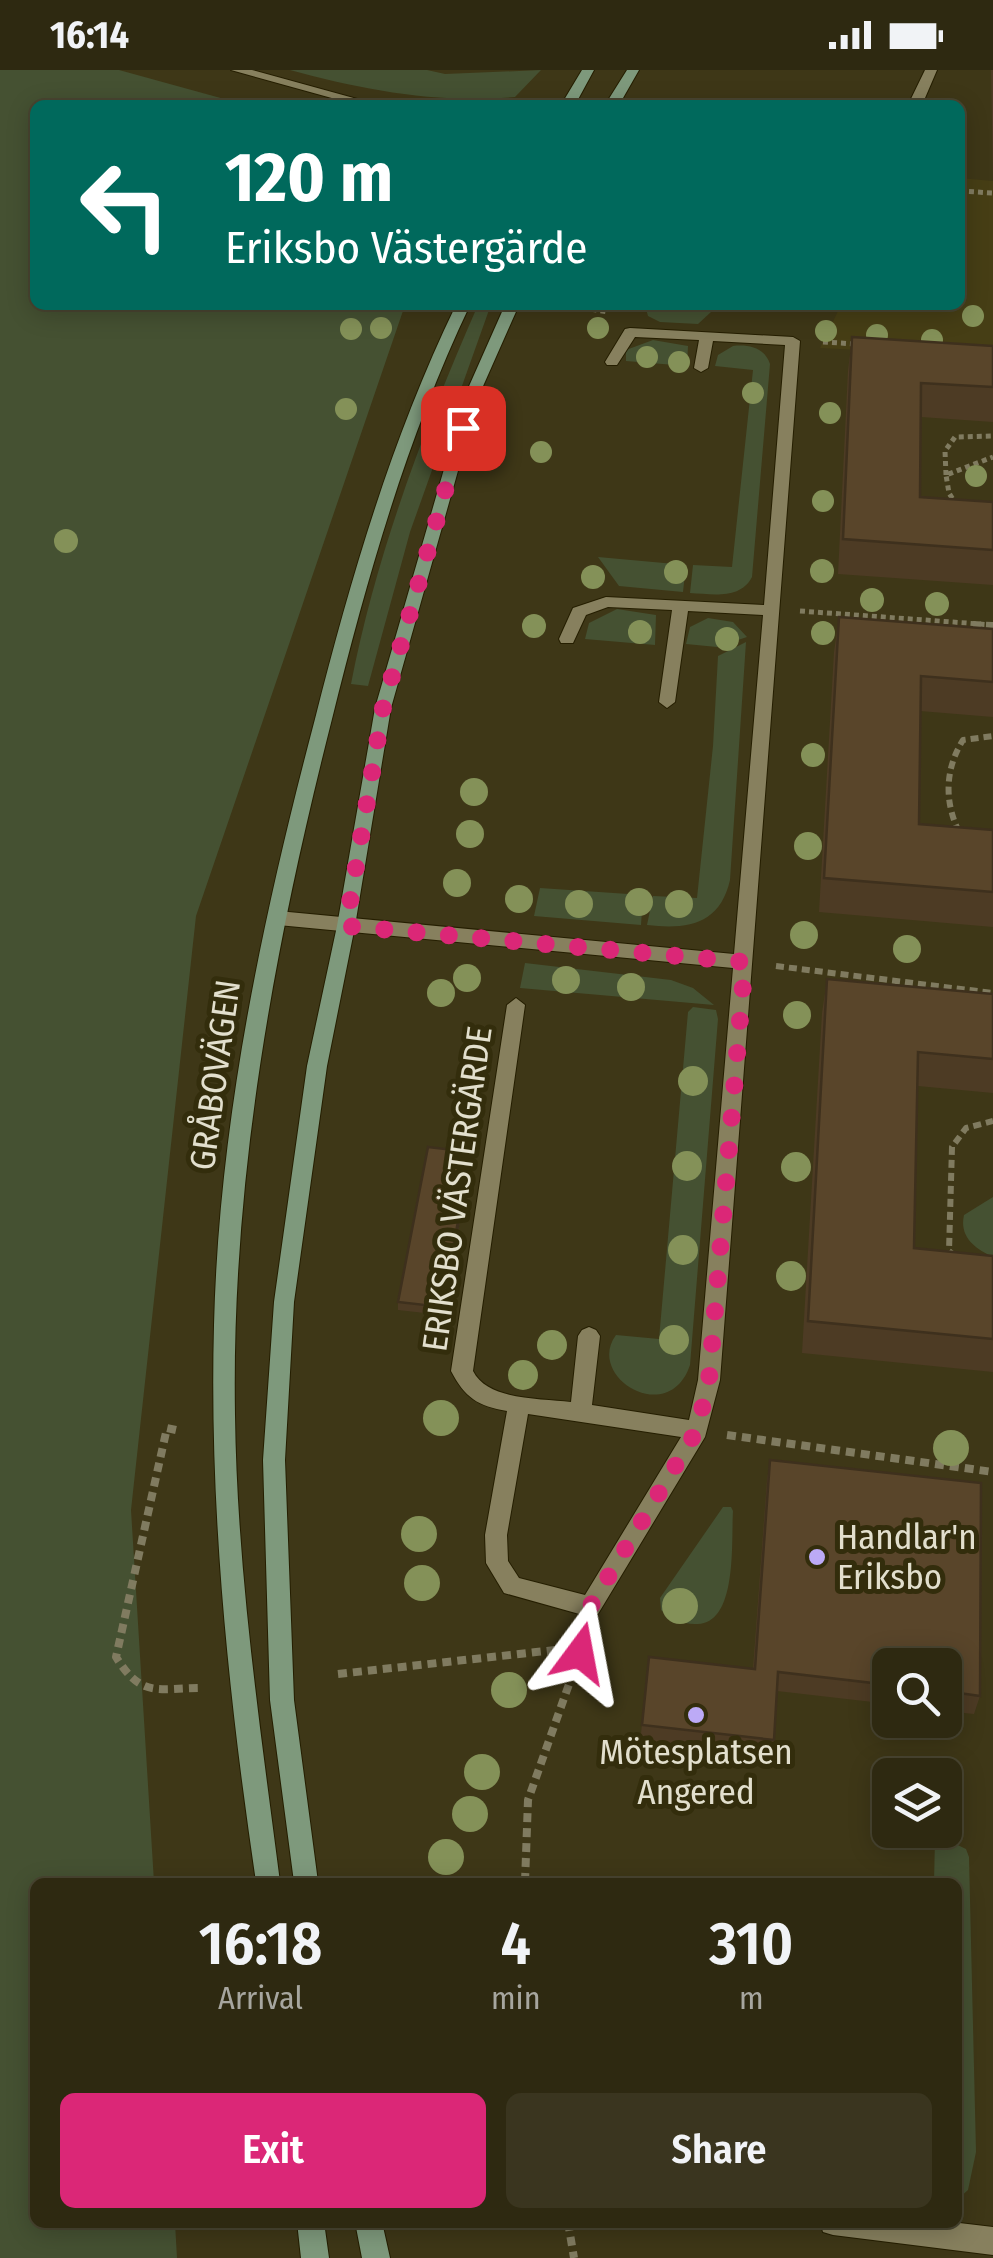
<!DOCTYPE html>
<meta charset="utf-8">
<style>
:root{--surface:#2e2911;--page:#3a351f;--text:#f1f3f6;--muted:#a7a69f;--line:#494531;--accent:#db2777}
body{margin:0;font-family:"Fira Sans Condensed",sans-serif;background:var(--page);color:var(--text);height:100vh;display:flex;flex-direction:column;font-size:38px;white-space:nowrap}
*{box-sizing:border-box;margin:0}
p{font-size:32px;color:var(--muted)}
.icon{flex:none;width:55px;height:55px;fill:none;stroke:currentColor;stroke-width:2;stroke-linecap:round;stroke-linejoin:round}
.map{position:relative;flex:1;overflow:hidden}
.panel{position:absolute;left:30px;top:1808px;width:932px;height:350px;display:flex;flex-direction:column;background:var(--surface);border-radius:15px;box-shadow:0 5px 25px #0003,0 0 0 2px var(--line)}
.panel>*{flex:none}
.guide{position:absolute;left:30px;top:30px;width:935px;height:210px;border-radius:15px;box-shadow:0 5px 25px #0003,0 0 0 2px var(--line);background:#00695c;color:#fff;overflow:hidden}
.tools{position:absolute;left:872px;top:1578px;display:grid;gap:20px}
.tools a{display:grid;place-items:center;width:90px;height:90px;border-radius:15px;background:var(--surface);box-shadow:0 5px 25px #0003,0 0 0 2px var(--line);font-size:50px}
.pin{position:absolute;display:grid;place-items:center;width:85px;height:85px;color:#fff;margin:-42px;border-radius:20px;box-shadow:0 5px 15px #0006}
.me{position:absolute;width:110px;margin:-55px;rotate:13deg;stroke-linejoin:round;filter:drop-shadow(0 0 8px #0008)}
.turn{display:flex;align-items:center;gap:35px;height:210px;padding:0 30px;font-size:45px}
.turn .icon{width:130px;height:130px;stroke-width:2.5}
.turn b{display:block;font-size:70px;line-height:85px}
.eta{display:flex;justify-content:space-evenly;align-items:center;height:170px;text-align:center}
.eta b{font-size:60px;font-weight:600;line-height:70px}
.button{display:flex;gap:20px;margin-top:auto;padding:20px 30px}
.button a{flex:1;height:115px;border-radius:15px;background:var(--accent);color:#fff;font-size:40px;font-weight:600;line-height:115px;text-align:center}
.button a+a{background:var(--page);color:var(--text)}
.status{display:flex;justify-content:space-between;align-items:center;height:70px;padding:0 50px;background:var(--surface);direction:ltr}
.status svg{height:28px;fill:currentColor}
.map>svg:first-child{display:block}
.built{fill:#463e15}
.green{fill:#455132}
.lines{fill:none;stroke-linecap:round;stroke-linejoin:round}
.minor-casing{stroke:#251e00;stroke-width:2}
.secondary-casing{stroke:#251e00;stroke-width:2}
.path-far2{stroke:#807b60;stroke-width:5;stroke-dasharray:5 4;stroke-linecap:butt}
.path-far1{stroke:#807b60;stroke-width:6;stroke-dasharray:8 5;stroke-linecap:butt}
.path{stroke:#807b60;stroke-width:8;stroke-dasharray:9 6;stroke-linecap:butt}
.minor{fill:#87805e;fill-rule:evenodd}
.secondary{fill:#7e997c;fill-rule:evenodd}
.tree{fill:#849158}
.wall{fill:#4d3b24}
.shaded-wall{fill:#3e301d}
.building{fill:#59452a;stroke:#3e301d;stroke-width:2.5}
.route{stroke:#db2777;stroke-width:18;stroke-dasharray:0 32.4}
.poi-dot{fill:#bcaaf6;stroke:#332d0c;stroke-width:4}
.labels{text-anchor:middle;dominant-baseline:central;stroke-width:10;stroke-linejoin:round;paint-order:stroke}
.street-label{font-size:35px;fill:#e2dfcd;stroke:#332d0c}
.poi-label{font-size:35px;fill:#e2dfcd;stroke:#332d0c;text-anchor:start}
</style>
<div class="status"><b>16:14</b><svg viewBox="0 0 49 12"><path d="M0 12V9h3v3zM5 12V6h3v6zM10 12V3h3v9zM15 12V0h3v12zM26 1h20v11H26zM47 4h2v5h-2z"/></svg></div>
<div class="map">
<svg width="993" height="2188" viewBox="0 0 993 2188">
<rect width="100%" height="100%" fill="#3e3717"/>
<path class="built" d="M960,108L993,111V287L820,278L841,235H960Z"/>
<path class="green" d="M0,0H119L246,35H35V235H405L196,846L131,1440L154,1812H35V2152L175,2153L177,2188H0Z
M290,0H427L445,4L541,0L515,27C438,34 363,20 290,0Z
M478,235H490L489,240L410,462L368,616L351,614C376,484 425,356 478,235Z
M650,235L684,240L689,235L710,238L711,242L698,254L660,252L648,246L646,239Z
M653,270L688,276L687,296L626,291V280Z
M733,276C749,274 765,278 770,294L752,507C740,530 712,524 690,523L693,495L732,497L753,300L715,296L718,285Z
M598,487L686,495L683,522L619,516Z
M617,539L656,545L655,575L585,569L589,553Z
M708,548L733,552L747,567L717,577L686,574L690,557Z
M746,572L730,810C720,854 688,860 647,855L653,826L697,828L713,676L718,586Z
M540,818L643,825L641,855L534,846Z
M525,893L671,910L693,918L714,935L520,918Z
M693,937L716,940L718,949L690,1295C669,1358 585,1307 616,1265L659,1269L688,942Z
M993,1127V1187C975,1179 959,1167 964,1145Z
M723,1437H731L733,1441C731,1471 738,1552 698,1554C684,1555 671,1549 661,1540L660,1528Z
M943,1768L966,1779L969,1787L976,2082L968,2120L958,2129V1812H934L935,1769Z"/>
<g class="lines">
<defs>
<path id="minor" d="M231,0H252L379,35H357Z
M925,0H937L922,35H908Z
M630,258L793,267L800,271L720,1310L705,1367L598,1544L590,1547L504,1523L486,1493L485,1465L507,1341C478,1336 465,1328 451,1301L507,935L516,928L525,935L473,1301C488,1331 541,1328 571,1332L578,1266L582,1260L589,1257L596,1260L600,1266L592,1335L689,1350L698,1310L733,898L278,855L269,848L278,841L734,884L763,545L688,541L675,632L667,638L659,632L672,540L608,537L586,545L573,573H561L559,569L573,538L606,527L764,535L785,275L713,271L708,298L701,302L694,298L699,270L635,267L617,295H607L605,292L625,259ZM528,1344L681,1367L585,1525L519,1508L508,1491L507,1465Z
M820,2152H951L993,2157V2185L833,2165L823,2162Z"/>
<path id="secondary" d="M582,0H594L575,35H561Z
M627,0H639L619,35H605Z
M456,235H470C407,367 367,508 332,649C274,877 231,1109 235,1345C237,1501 260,1657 280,1812H256C229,1629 209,1441 214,1255C219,1050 263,846 315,649C351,507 392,367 456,235Z
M505,235H519L480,323L391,638L355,856L327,996L294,1232L285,1390L294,1630L318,1812H294L270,1630L263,1390L274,1232L307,996L337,856L375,638L466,323Z
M297,2152H324L329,2188H301Z
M355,2152H382L390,2188H362Z"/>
</defs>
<use href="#minor" class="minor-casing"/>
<use href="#secondary" class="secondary-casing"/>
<path class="path-far2" d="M960,121L993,123
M565,235L608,242
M823,272L856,274
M946,405L945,381L955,367L993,366
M957,436L949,423L946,405L993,387
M800,541L993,555"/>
<path class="path-far1" d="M973,554L993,555
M959,762C944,731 945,699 963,670L993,666
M776,896L993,923
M955,1186L949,1181L952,1077L966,1058L993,1051"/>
<path class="path" d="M176,1360L167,1358L116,1587C142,1629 158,1618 203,1618
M727,1365L993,1402
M338,1604L555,1580L580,1583
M525,1812L528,1730L585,1569
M568,2152L574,2188"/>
<use href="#minor" class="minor"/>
<use href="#secondary" class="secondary"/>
</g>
<g class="tree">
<circle cx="973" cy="246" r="11"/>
<circle cx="381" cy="258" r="11"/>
<circle cx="598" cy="258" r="11"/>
<circle cx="351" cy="259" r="11"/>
<circle cx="826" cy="261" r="11"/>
<circle cx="877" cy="265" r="11"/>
<circle cx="932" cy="270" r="11"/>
<circle cx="647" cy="287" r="11"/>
<circle cx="679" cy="292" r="11"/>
<circle cx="753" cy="323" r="11"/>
<circle cx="346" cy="339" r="11"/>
<circle cx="830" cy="343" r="11"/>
<circle cx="541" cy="382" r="11"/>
<circle cx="976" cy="406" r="11"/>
<circle cx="823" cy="431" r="11"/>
<circle cx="66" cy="471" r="12"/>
<circle cx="822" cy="501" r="12"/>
<circle cx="676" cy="502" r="12"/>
<circle cx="593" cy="507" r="12"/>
<circle cx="872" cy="530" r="12"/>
<circle cx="937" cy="534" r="12"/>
<circle cx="534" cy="556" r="12"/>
<circle cx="640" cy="562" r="12"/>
<circle cx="823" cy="563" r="12"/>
<circle cx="727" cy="569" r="12"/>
<circle cx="813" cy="685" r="12"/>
<circle cx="474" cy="722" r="14"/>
<circle cx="470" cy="764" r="14"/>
<circle cx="808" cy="776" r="14"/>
<circle cx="457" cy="813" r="14"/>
<circle cx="519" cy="829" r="14"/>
<circle cx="639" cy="832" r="14"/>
<circle cx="579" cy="834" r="14"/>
<circle cx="679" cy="834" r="14"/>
<circle cx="804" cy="865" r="14"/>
<circle cx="907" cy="879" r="14"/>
<circle cx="467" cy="908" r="14"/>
<circle cx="566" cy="910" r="14"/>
<circle cx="631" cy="917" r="14"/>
<circle cx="441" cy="923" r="14"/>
<circle cx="797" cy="945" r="14"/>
<circle cx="693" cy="1011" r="15"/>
<circle cx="687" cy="1096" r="15"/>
<circle cx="796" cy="1097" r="15"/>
<circle cx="683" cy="1180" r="15"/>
<circle cx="791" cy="1206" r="15"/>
<circle cx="674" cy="1270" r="15"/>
<circle cx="552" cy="1275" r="15"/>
<circle cx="523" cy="1305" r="15"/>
<circle cx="441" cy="1348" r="18"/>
<circle cx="951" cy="1378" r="18"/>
<circle cx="419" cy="1464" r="18"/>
<circle cx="422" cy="1513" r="18"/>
<circle cx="680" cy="1536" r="18"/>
<circle cx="509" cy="1620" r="18"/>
<circle cx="482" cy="1702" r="18"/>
<circle cx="470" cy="1744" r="18"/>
<circle cx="446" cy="1787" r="18"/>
</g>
<path class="wall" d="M991,0H993V110Z
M852,267L993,276V352L921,347L920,427L993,432V515L838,504L848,301Z
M839,547L993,559V647L920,641L919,754L993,760V857L819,842L834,582Z
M827,909L993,924V1023L918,1016L914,1178L993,1186V1302L802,1283L822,943Z
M471,1082V1090L443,1245L398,1240V1232Z
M770,1390L980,1626L974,1644L945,1641V1595H890V1634L777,1621L774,1670L770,1689L640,1673L649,1587L753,1599L767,1410Z"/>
<path class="shaded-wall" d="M471,1082V1090L443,1245L442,1237Z"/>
<path class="building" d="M852,267L993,276V317L921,313L920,427L993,432V480L843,469Z
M839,547L993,559V612L921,606L919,754L993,760V822L824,808Z
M827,909L993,924V989L918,982L914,1178L993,1186V1269L808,1251Z
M428,1077L471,1082L442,1237L398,1232Z
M770,1390L981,1413L980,1626L945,1621V1595H890V1615L778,1602L774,1670L642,1655L649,1587L755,1599Z"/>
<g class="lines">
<path class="route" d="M463,358L383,638L346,856L745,892L709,1310L697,1360L590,1537L580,1583"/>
</g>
<g class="poi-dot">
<circle cx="817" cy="1487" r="10"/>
<circle cx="696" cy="1645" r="10"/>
</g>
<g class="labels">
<g class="street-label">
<text transform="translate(215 1005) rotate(-82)">GRÅBOVÄGEN</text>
<text transform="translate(457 1119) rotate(-82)">ERIKSBO VÄSTERGÄRDE</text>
</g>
<g class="poi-label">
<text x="837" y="1467">Handlar'n<tspan x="837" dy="40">Eriksbo</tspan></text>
<text x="696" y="1682" text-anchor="middle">Mötesplatsen<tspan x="696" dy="40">Angered</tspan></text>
</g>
</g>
</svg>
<div class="tools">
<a><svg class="icon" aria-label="search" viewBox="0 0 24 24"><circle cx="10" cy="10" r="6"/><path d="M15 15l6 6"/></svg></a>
<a><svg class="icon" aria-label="layers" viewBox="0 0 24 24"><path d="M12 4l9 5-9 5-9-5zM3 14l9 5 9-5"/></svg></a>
</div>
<div class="pin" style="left:463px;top:358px;background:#d93025"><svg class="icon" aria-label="arrive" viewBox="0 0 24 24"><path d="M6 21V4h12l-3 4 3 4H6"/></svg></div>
<svg class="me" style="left:580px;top:1583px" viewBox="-20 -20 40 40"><path d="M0-17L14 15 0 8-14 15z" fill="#db2777" stroke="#fff" stroke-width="4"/></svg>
<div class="guide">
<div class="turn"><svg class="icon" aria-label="left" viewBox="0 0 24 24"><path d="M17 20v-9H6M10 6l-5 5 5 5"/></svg><div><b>120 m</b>Eriksbo Västergärde</div></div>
</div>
<section class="panel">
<div class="eta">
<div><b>16:18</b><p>Arrival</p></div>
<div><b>4</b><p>min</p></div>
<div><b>310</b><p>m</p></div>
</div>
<div class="button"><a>Exit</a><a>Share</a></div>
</section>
</div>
